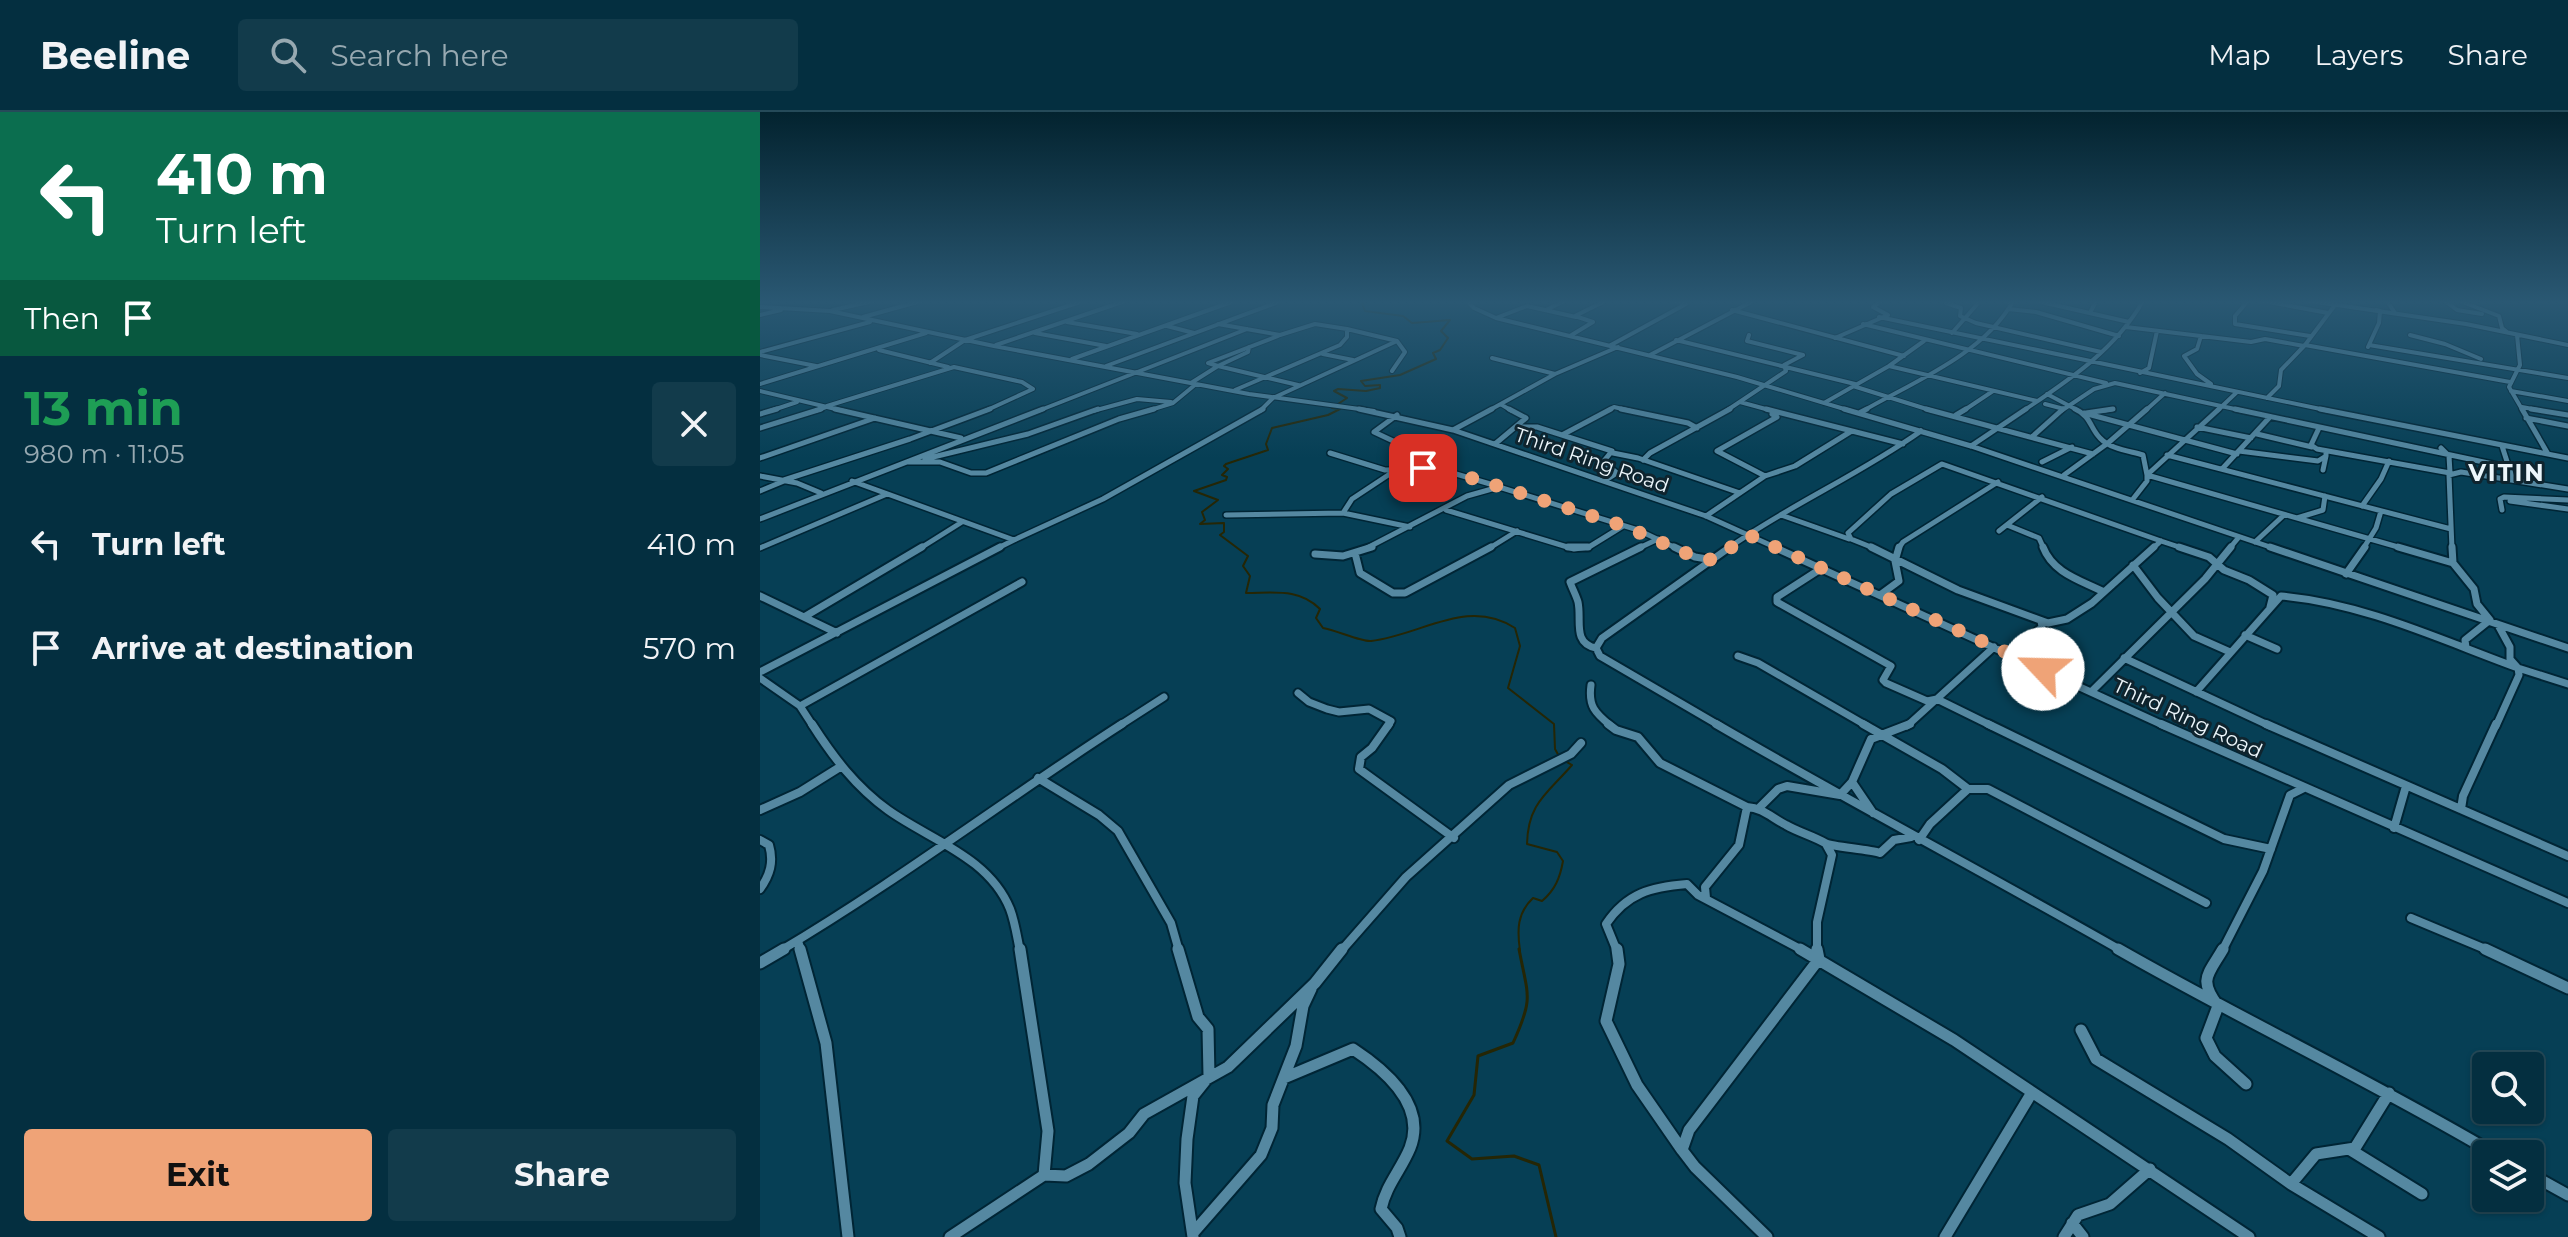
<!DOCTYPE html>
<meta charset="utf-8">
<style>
:root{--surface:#042f40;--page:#123b4b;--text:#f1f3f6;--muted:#97a9b1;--line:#254a59;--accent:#efa377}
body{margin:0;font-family:Montserrat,sans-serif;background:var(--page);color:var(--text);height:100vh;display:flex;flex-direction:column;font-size:30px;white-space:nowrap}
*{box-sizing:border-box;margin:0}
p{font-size:26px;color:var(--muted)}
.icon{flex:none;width:44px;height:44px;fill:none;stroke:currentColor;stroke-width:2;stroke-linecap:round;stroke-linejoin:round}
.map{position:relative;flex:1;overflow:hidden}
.drawer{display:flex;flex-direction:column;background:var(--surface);width:760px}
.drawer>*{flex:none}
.guide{background:#0b6e4f;color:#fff;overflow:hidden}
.tools{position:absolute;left:1712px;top:940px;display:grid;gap:16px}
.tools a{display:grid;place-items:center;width:72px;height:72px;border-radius:8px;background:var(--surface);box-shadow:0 2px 6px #0004,0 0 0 2px var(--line);font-size:40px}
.pin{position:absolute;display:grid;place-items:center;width:68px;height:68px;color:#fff;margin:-34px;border-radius:16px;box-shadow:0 4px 12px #0006}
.me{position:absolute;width:88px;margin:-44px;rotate:294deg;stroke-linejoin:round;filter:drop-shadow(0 0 6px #0008)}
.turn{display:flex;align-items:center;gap:28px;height:168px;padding:0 24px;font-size:36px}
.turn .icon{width:104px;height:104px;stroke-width:2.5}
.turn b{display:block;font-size:56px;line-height:68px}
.then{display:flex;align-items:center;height:76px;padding:0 24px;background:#0003;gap:16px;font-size:30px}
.round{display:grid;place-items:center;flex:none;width:84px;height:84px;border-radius:8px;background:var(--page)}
.headline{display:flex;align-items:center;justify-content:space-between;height:136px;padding:0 24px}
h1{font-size:48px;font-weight:700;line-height:60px;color:#1e9e55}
.cta{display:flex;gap:16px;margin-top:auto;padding:16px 24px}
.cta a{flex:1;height:92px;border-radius:8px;background:var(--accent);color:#111;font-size:32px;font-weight:700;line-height:92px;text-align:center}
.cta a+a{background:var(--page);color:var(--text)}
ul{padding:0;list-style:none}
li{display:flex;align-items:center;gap:24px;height:104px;padding:0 24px}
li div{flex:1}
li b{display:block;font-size:30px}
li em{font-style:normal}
header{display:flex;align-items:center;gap:48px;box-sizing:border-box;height:112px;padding:0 40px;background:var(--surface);border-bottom:2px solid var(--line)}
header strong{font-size:38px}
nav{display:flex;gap:44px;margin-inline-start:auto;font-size:28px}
.search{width:560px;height:72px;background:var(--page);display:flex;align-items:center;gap:20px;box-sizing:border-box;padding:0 28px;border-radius:8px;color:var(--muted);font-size:30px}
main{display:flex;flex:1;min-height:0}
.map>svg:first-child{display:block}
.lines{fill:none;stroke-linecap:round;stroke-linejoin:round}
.stream-far1{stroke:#252605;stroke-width:2}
.stream{stroke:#252605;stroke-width:3}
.minor-far4-casing{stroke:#002535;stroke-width:6}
.minor-far3-casing{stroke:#002535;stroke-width:8}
.minor-far2-casing{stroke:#002535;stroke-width:11}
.minor-far1-casing{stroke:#002535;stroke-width:12}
.minor-casing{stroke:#002535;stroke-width:15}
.minor-far4{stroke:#5588a1;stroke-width:4}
.minor-far3{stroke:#5588a1;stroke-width:5}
.minor-far2{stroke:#5588a1;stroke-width:7}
.minor-far1{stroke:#5588a1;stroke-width:8}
.minor{stroke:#5588a1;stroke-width:11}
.route{stroke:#efa377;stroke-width:14;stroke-dasharray:0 25.2}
.labels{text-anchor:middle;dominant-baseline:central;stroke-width:6;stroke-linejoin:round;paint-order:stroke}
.street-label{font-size:20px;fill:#ecf6fb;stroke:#0f242e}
.far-district-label{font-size:24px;font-weight:bold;letter-spacing:2px;fill:#ecf6fb;stroke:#0f242e}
</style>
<header>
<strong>Beeline</strong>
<div class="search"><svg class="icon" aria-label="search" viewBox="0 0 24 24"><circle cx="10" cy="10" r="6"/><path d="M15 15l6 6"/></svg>Search here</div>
<nav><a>Map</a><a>Layers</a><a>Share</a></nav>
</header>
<main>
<section class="drawer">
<div class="guide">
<div class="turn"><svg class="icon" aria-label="left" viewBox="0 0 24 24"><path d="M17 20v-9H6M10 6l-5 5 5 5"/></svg><div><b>410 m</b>Turn left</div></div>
<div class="then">Then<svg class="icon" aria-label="arrive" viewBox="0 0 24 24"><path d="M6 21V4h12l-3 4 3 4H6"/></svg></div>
</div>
<div class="headline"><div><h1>13 min</h1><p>980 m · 11:05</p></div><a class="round"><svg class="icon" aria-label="close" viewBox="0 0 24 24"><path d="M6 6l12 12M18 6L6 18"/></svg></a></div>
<ul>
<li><svg class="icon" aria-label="left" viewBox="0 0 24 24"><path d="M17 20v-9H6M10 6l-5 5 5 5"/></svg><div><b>Turn left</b></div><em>410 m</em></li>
<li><svg class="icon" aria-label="arrive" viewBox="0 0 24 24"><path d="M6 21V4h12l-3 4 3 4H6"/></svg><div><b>Arrive at destination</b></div><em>570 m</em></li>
</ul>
<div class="cta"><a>Exit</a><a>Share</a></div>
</section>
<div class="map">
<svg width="1808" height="1125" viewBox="0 0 1808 1125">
<rect width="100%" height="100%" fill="#063f55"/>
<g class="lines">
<path class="stream-far1" d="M608,189L602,191L605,199L643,204L652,211L690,208L681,219L688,226L680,238L673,241L676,247L640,263L601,269L605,274L620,273V276L606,279L578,277L574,279L587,286L572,296L580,297L568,303L512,316L506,332L508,338L466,352L464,354L468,357L462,363L467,365L466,368L434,379L458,388L442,400L445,408L440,412L464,411V420L460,423L488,444L483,454L490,464L486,481C514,481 539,476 560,497L556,506L563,516C576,518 601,530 611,529C662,523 707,485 755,516L760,534L748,576L794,612L795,637L800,646
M760,839C757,818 757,801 773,786L782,789C795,778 800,766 803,749L797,740L767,732C768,691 787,682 812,653L805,649"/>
<path class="stream" d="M759,837C768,885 774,885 753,931L718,944L714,983L687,1029L712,1047L754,1044L779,1053L796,1125"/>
<defs>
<path id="minor-far4" d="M707,189L714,196L736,206L977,265L1091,299
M1277,189L1369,210
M1488,189L1475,204V212L1550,224
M1504,189L1568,201
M1550,189L1706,212L1808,233
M1627,189L1635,201
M1685,189L1697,198L1722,202
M1700,189L1739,204L1742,216L1747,220
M1186,191L1201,196L1200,204L1216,211L1341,240
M0,195L70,199L234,234L489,282L614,299
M1248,197L1276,200L1359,224
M73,198L113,189
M786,198L804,189
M972,198L1144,244
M1330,201L1336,189
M0,203L21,198
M103,205L161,189
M1119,205L1570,299
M736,206L767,194L816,205
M307,210L377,222
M458,212L520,223L555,212L587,217V225L580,233L475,278
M1103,212L1346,271
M407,214L434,221
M1366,215L1491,230L1505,227L1544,234
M587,217L637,229L645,240L632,259
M275,221L346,234
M1192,221L1220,189
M1650,223L1685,232L1721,247
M1757,223L1760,253L1749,275L1763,299
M810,224L833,210L815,204L845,189
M1441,224L1437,237L1424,244L1437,262L1451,272
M1075,226L1128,203L1113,195L1121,189
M916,228L1095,272
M236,233L365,189
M851,233L926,192L916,189
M1545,233L1750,270
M1609,233L1808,266
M489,235L488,240L458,254L538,273
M1608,235L1619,211L1620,199L1616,198
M119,238L188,255
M0,240L110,210
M563,242L593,248
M0,243L56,254
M890,243L993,189
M732,246L795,262
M312,247L474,189
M170,251L205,228L323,189
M346,254L521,189
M1129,254L1277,289
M1380,261L1389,256L1397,219
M431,271L458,254L448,251L518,224
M0,272L166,221
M1093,274L1173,299
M0,279L84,299
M1751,279L1808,289
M1287,282L1319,299
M1507,286L1519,274L1521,258L1545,233L1575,193
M980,290L1013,299
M1064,291L1129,254L1164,229
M1285,292L1304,297
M742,293L752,299
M67,294L194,255L262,270L273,277L225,299
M1762,295L1783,299
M10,299L37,290
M55,299L66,295
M278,299L487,217
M333,299L377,287L411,290
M387,299L413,291L436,272
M500,299L513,286L637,229
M728,299L795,262L858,235
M847,299L854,295L871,299
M966,299L1026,259L1024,253L1043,243L987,229L989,223
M1103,299C1153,270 1222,243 1252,191L1246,189
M1203,299L1233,279
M1263,299C1309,268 1355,238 1383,189
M1301,299L1334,277L1355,271L1484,299
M1342,299L1353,297
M1385,299L1405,281
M1457,299L1477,280"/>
<path id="minor-far3" d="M75,297L201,326
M599,297L693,318L946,404L1019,437
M861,297L928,311L937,316
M1006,297L1143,332
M1084,297L1211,334L1516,437
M1166,297L1333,342
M1315,297C1331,304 1330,316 1340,326C1350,337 1370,339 1383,343L1387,363L1645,437
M1475,297L1747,355
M1560,297L1808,346
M1762,297L1788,342
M1771,297L1808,303
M1099,301L1107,297
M1324,301L1477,342
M1326,301L1353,297
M0,302L17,297
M1196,303L1206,297
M1766,306L1808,314
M759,315H777L852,339L843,350L857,361L846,368
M1437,315L1491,326
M0,316L61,297
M1559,316L1551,333L1557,337L1690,361L1689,344L1681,336
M693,318L732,297
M1497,322L1552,335
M802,323L851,297
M1273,324L1303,297
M735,332L766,306L749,297
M1211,334L1266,297
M1742,334L1753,368
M1479,339L1558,349L1566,344V339
M570,341L625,358L679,357L737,374
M853,341L878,346L980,381
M1407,343L1691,417
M0,346L115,306
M165,347L268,322L338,297
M883,348L890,341L970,297
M148,350H180L211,361H226L359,307L394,297
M1282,350L1312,335
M1462,357L1509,306
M1563,358L1566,344
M1304,363L1348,331L1387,297
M0,364L37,371L61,381
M1005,364L957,339L1017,305L1012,302
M24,368L150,327L230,297
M92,369L254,428L236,437
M0,379L24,369
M1373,387L1387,369V363L1459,297
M1750,389L1808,397
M1602,394L1621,367L1629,349
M686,398L814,437L829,435L863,414
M1742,398L1740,387L1744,385L1808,388
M583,401L592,387L657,344L648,336L614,320L637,303
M466,403L583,401L650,415
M1021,403L1089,427
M946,404L1005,364L1035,354L1090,320
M1537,406L1563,398L1565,384
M0,407L283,297
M1247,413L1279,426L1284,437
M1239,419L1282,385
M254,428L343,387L503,297
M1401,429L1425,437
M1495,430L1524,403
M0,436L127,382
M159,437L202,410
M605,437L707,384L739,375L878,418L918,437
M728,437L757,419
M877,437L898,427
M967,437C1029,393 1099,363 1161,319
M1116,437L1091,427L1088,421L1131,382L1182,352L1401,429
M1138,437L1143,430L1238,370
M1392,437L1401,429
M1469,437L1479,425
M1603,437L1616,416L1621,399
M1692,437L1689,363L1701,360L1808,377"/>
<path id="minor-far2" d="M808,435H828
M914,435L935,445L953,448
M1014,435L1405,614
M1111,435L1198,478L1288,511L1307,507L1332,491L1394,435
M1283,435C1293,461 1320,468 1344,480
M1419,435L1449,445L1464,458L1489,468L1513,483L1510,495
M1510,435L1808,536
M1638,435L1693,451
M1692,435L1693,451L1714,477L1717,492L1730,508L1705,528L1706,536
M595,441L600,461L633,481H645L731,435
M555,442L583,444L612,435
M1373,453L1398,486L1434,524L1470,540
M1062,456L1017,485V490L1131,554L1123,568L1126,571L1167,589L1177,587L1232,614
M1586,462L1605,435
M1120,483L1139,469L1135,449L1139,435
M0,484L77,521
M44,505L162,435
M1738,513L1750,535V547L1758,556L1808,572
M1485,523L1517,537
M1272,524L1282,515L1281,509
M836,536C812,531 822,508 818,490C816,483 812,476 810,470L881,435
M978,544L998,551L1107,614
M1364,546L1510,614
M0,560L240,435
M0,566L40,594L53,614
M831,573C828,594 835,601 851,614
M1332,579L1445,467L1471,435
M1436,580L1521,484C1603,491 1681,528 1758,556L1759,563L1736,614
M538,581L549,590L567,597L579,600L609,597L631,609L628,614
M40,594L262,470
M359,614L404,585
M960,614L840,544L836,536L842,526L970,435
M1147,614L1234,535"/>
<path id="minor-far1" d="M52,612C73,645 96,675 128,698C170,728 229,745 250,797C255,810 257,825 260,839
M629,612L612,636L601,645L599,657L694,726
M848,612L856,618L878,625L900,651L987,695C1003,696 1012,706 1026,713C1038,720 1053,724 1065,731C1072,735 1108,737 1120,741L1134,728L1151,725
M956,612C1090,690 1227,762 1362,839
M1103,612L1182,657L1208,677H1228L1446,791
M1228,612L1464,727L1511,737
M1401,612L1808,791
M1506,612L1808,744
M278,666L339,703L358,719L411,811L419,839
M1092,670L1113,701
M999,696L1018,677L1027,674L1080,683L1092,670L1111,627L1150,612
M1701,697L1703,684L1736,612
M0,698L40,680L80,655
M1634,716L1646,674
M0,728L9,733C14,750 10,763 0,777
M1159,728L1170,712L1208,677
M946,786L945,775L979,733L987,695
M1651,806L1730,839
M38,829L41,839
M20,839C138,769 247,686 362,612
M581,839L646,765L749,673L811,642L821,631
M857,839L846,812C867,781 891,775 927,772L938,783L1044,839
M1057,839V810L1072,743L1066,732
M1462,839L1503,759L1530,683L1544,676"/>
<path id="minor" d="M40,837L66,931L88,1125
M260,837L288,1019L284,1063
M418,837L438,905L448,917L449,964L433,984L427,1027L425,1071L433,1125
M857,837L859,852L846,909L877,973L922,1038
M1040,837L1194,928L1489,1125
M1358,837C1482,908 1612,969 1735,1042
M1463,837C1448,863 1438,867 1458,894L1446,926L1455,944L1486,972
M1725,837L1808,876
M0,851L24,837
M1321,918L1336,947L1468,1027L1531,1072L1619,1125
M524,966L593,937C625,958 667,993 650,1036C641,1058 626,1073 621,1097L637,1116L640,1125
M1589,1037L1662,1082
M1770,1062L1808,1083
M1531,1072L1556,1042L1595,1036L1629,981
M1312,1111L1323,1125
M433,1121L501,1043L512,1016L513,993L536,934L543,894L551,877
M190,1125L284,1063L306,1064L329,1052L369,1021L384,1002L468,955L555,871L582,837
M1007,1125L935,1055L922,1038L929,1018L1059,847L1057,837
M1185,1125L1271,982
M1304,1125L1318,1103L1350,1092L1390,1057"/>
</defs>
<use href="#minor-far4" class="minor-far4-casing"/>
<use href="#minor-far3" class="minor-far3-casing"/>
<use href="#minor-far2" class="minor-far2-casing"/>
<use href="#minor-far1" class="minor-far1-casing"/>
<use href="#minor" class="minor-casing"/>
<use href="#minor-far4" class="minor-far4"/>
<use href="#minor-far3" class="minor-far3"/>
<use href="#minor-far2" class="minor-far2"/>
<use href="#minor-far1" class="minor-far1"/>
<use href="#minor" class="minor"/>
</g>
<linearGradient id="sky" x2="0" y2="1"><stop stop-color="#03232f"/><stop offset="0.55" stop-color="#2a5873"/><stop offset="1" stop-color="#2a5873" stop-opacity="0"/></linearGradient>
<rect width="1808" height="346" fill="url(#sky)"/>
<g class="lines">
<path class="route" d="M663,356L679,357L722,369L864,414L935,445L953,448L989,423L1283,557"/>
</g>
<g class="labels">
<g class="street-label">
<text transform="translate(832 348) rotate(19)">Third Ring Road</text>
<text transform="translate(1428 606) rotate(25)">Third Ring Road</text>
</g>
<g class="far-district-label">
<text x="1747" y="360">VITIN</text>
</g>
</g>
</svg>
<div class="tools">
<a><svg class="icon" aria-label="search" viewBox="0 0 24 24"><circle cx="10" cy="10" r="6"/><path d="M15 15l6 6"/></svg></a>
<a><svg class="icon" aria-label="layers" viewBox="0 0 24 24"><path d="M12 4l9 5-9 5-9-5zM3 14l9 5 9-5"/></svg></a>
</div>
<div class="pin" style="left:663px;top:356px;background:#d93025"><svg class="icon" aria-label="arrive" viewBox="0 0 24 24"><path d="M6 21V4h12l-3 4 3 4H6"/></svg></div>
<svg class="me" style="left:1283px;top:557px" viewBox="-20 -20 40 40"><circle r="19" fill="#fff"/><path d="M0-13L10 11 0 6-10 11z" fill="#efa377"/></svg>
</div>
</main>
